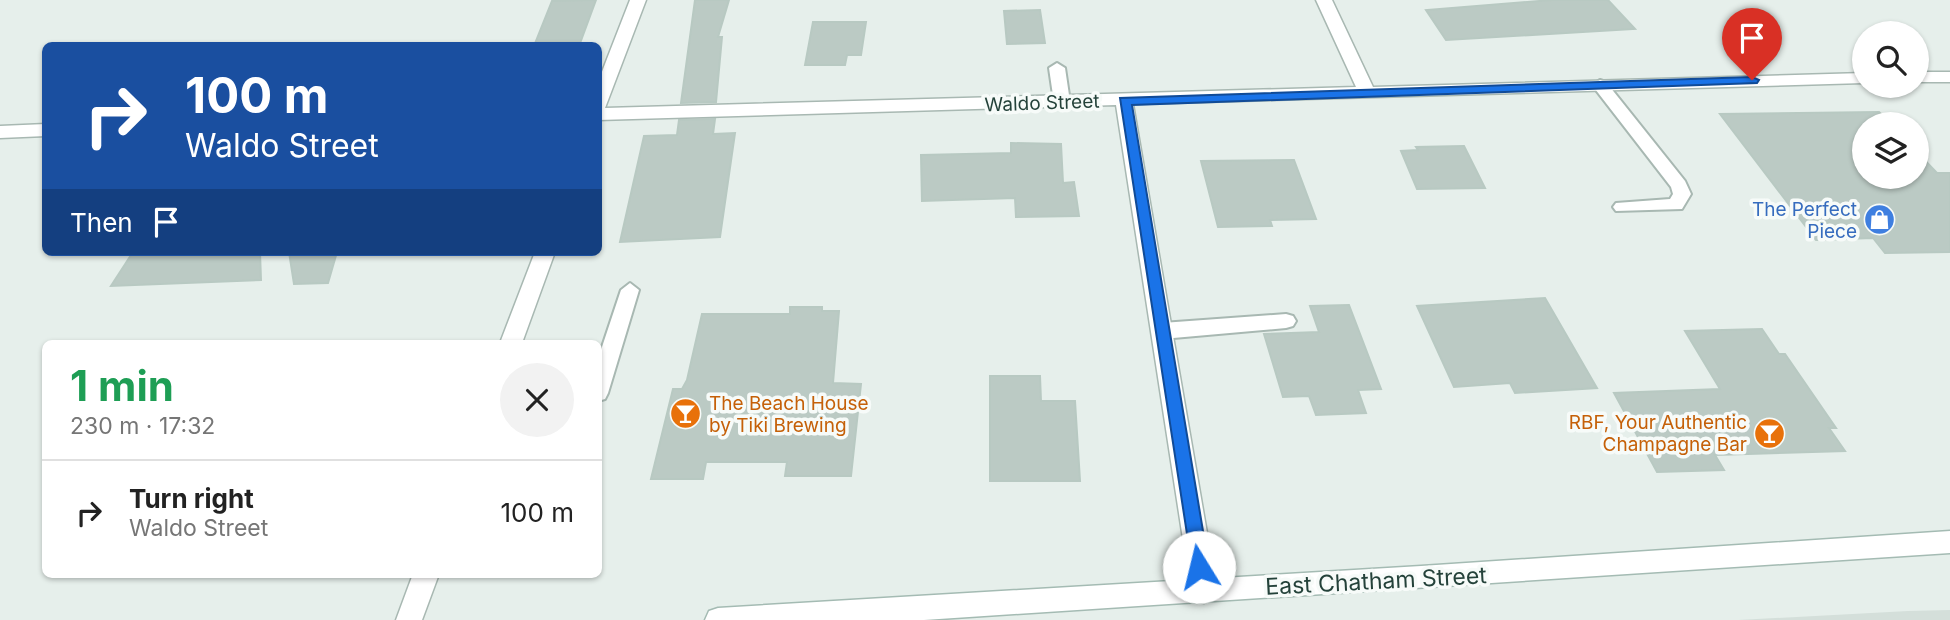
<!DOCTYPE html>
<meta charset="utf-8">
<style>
:root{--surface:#fff;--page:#f2f2f2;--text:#222;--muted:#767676;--line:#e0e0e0}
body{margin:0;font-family:Inter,sans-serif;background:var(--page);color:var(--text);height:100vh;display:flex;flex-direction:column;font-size:26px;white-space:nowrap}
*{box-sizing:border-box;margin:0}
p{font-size:23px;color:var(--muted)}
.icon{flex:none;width:38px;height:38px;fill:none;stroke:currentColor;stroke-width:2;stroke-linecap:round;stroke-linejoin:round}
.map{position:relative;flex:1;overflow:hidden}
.panel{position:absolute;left:42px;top:340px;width:560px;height:238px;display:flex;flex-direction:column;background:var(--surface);border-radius:10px;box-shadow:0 2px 5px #0004}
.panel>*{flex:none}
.guide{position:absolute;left:42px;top:42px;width:560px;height:214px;border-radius:10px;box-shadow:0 2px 5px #0004;background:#1a4fa0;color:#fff;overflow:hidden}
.buttons{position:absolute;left:1852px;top:21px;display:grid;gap:14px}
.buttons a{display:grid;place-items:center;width:77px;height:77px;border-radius:50%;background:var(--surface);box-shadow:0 2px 5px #0004;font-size:35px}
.pin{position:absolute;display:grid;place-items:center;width:60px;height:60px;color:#fff;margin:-72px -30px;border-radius:50% 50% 50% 0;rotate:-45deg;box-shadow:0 0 7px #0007}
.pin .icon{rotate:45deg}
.me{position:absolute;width:77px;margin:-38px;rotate:351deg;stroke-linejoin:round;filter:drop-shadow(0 0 5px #0008)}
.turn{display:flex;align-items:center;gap:24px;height:147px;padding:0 28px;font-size:32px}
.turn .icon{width:91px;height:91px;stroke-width:2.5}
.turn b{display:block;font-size:49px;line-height:60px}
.then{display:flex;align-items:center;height:66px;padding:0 28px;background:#0003;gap:14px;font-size:26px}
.round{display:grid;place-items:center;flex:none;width:74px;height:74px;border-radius:37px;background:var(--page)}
.overview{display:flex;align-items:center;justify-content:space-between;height:119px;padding:0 28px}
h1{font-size:42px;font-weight:700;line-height:52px;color:#1e9e55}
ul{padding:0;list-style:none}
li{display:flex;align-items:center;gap:21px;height:105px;padding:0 28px;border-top:2px solid var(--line)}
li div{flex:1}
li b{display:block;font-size:26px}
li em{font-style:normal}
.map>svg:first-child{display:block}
.built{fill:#d4dfda}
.building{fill:#bbcac4;stroke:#b8c9c2;stroke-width:2}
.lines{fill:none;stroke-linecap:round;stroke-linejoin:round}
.lane-casing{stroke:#a8b8b2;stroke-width:4}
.street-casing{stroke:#a8b8b2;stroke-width:3}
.secondary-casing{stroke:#a4bbb3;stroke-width:3}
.lane{fill:#fff;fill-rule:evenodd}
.street{fill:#fff;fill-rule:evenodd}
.secondary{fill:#fff;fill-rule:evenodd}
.route{fill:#1a73e8;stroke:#114b97;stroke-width:2}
.labels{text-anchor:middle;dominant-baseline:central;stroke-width:7;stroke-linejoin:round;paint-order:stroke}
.street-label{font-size:19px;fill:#24423a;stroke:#f7fbf9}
.shop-label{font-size:19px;fill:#366cbe;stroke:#f7fbf9;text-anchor:end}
.food-label{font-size:19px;fill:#c56008;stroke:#f7fbf9;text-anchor:start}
.near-street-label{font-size:23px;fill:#24423a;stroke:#f7fbf9}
</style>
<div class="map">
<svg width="1950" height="620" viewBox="0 0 1950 620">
<rect width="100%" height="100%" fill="#e6efeb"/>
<path class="built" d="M1950,610V620H1738L1908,611Z"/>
<path class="building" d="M596,0L579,46H534L552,1Z
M695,0H729L718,37H722L716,102L681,103Z
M1552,0H1608L1635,29L1446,40L1426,10Z
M1040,10L1045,43L1007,44L1004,11Z
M813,22H866L861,55H847L845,65H805Z
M1879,112L1891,124H1864V177H1916V151L1937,173H1950V252L1885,253L1873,238L1816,240L1720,114Z
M715,119L713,134L735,133L720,237L620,242L644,136L677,135L679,120Z
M1011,143L1061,144L1063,183L1074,182L1079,216L1016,217L1015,198L922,201L921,155L1011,153Z
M1464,146L1485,188L1417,189L1401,151L1418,150L1416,147Z
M1294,160L1316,219L1270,220L1272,226L1218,227L1201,161Z
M133,252H260L261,280L111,286Z
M289,252H337L328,283L294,284Z
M1545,298L1597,388L1515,393L1510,383L1454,387L1417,306Z
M1349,305L1381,389L1358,390L1366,413L1316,415L1309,396L1283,397L1264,334L1319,332L1310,306Z
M790,307H822V311H839L833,383L861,384L851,476H785L787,462H706L703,479H651L673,389H682L687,380L702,314H790Z
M1762,329L1779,354H1785L1836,428H1829L1845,451L1715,455L1724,470L1657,472L1614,393L1720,389L1685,331Z
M990,376H1040L1041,401H1075L1080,481H990Z"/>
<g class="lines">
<defs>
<path id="lane" d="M1057,63L1065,68L1070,102L1062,107L1054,102L1049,68Z
M1600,80L1606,82L1685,181L1691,194L1682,209L1616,211L1613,207L1616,203L1670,199L1673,194L1671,187L1592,85Z
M630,283L639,290L608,393L605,399L598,401V359L621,290Z
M1286,314L1293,316L1296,321L1293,326L1286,328L1162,339L1155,336L1152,331L1155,326L1162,323Z"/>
<path id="street" d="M630,0H646L605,108L1356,87L1316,0H1332L1373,87L1864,73V83L1133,104L1217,591L1213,599L1204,603L1195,599L1191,591L1116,105L598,120V82Z
M1916,72H1950V82H1916Z
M46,124V136L0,138V126Z
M535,252H555L522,343H500Z
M413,574H439L422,620H396Z"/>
<path id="secondary" d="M1950,531V553L924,620H705L709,611L718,608L1421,566Z"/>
</defs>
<use href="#lane" class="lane-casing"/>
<use href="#street" class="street-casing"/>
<use href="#secondary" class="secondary-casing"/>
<use href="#lane" class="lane"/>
<use href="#street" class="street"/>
<use href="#secondary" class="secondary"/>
</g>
<path class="route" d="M1752,77L1759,80L1757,83L1132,105L1209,567L1206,573L1199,575L1193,573L1120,98Z"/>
<defs>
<symbol id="shop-disc" viewBox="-11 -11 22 22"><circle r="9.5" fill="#3f7fe0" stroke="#f7fbf9"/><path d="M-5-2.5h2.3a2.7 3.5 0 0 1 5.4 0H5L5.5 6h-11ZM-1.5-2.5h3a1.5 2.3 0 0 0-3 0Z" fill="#fff"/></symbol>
<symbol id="bar-disc" viewBox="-11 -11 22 22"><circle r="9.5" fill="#e8710a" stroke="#f7fbf9"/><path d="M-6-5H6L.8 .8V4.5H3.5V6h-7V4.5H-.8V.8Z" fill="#fff"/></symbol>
</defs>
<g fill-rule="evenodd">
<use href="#shop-disc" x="1862" y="202" width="35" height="35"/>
<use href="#bar-disc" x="668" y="396" width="35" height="35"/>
<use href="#bar-disc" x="1752" y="416" width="35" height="35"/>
</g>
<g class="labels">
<g class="street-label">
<text transform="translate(1042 103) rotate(-2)">Waldo Street</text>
</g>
<g class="shop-label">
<text x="1857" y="209">The Perfect<tspan x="1857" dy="22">Piece</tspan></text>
</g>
<g class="food-label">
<text x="709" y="403">The Beach House<tspan x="709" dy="22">by Tiki Brewing</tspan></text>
<text x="1747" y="422" text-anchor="end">RBF, Your Authentic<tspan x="1747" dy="22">Champagne Bar</tspan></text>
</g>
<g class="near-street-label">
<text transform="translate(1376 581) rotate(-3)">East Chatham Street</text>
</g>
</g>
</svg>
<div class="buttons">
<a><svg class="icon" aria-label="search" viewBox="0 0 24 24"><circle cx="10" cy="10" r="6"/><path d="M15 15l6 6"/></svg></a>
<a><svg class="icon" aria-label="layers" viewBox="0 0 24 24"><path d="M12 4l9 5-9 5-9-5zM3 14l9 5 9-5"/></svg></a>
</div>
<div class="pin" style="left:1752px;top:80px;background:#d93025"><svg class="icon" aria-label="arrive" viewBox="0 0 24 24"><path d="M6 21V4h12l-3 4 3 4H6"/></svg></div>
<svg class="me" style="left:1199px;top:567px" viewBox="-20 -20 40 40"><circle r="19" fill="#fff"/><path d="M0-13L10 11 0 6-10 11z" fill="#1a73e8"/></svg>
<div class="guide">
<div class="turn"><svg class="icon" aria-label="right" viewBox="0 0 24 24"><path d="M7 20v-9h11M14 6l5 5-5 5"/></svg><div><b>100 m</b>Waldo Street</div></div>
<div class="then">Then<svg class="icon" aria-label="arrive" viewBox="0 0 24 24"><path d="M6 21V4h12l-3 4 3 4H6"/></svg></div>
</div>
<section class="panel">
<div class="overview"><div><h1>1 min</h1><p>230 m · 17:32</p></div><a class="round"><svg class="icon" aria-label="close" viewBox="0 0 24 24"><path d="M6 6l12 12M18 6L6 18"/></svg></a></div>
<ul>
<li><svg class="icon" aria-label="right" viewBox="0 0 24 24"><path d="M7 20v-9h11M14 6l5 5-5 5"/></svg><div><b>Turn right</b><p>Waldo Street</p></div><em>100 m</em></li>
</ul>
</section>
</div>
